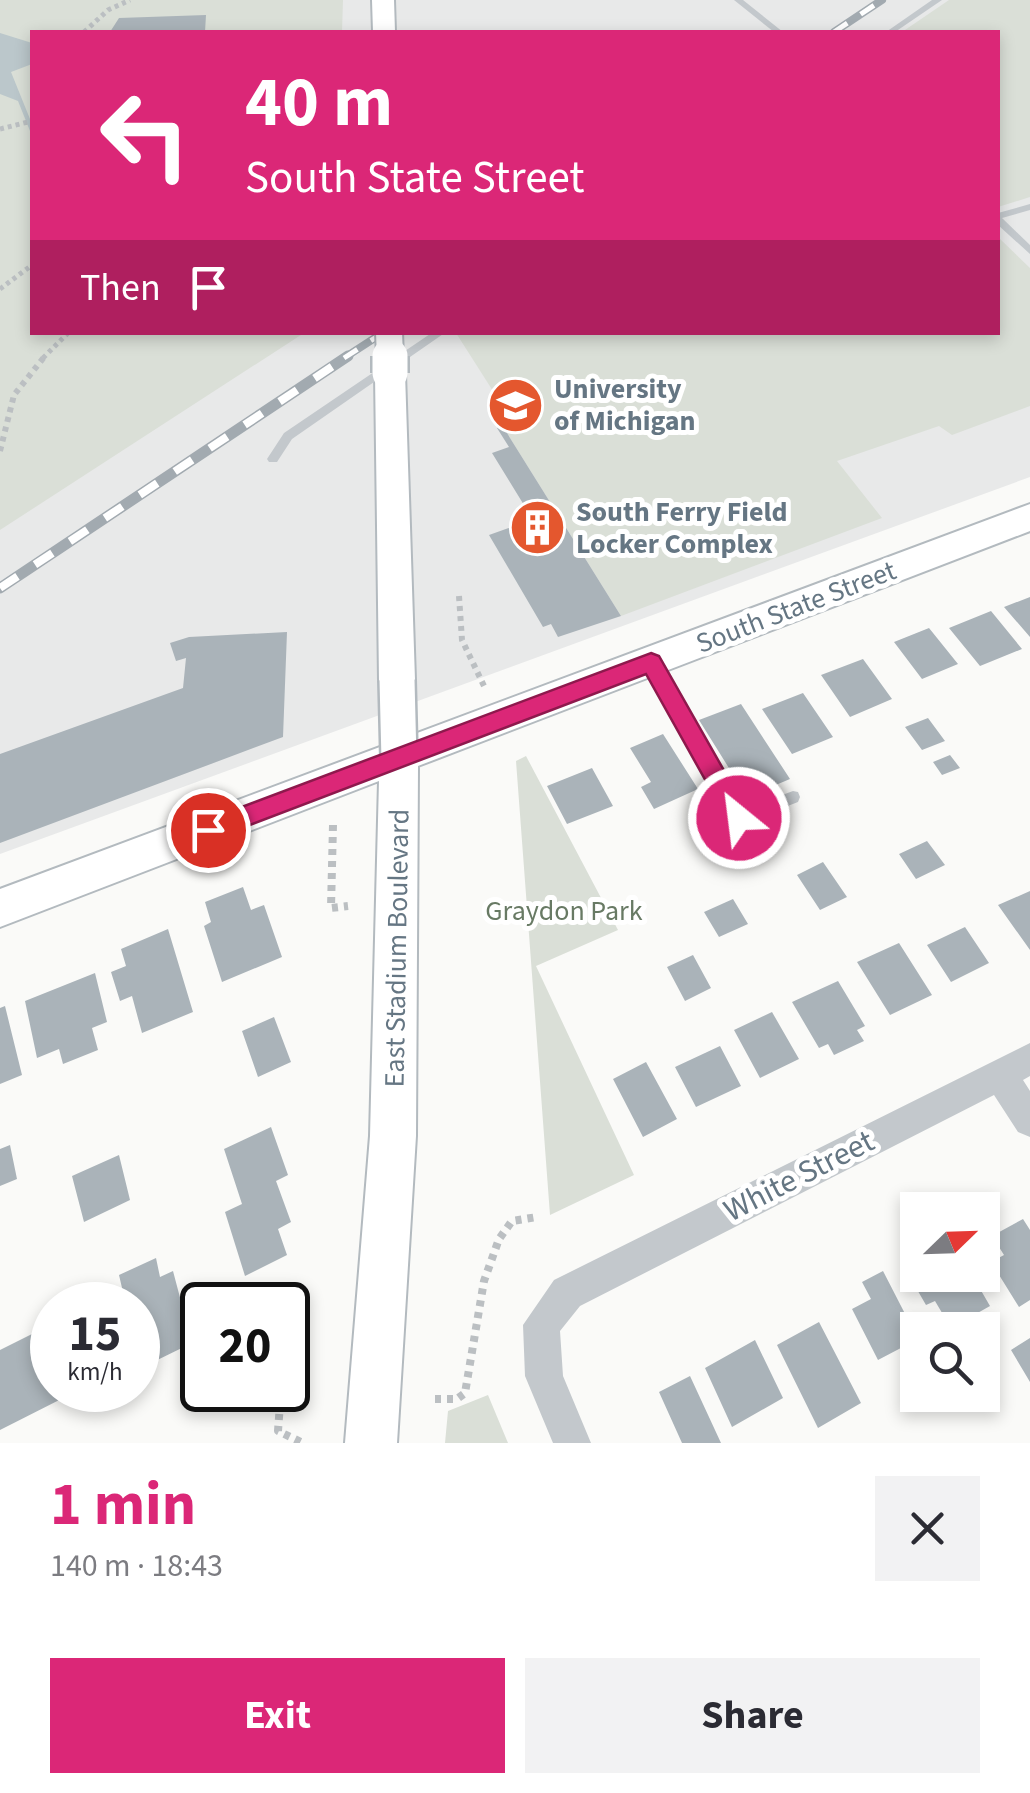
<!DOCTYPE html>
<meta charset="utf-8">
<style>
:root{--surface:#fff;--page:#f2f2f3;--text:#2b2b33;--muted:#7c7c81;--accent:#db2777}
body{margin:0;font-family:"Source Sans 3",sans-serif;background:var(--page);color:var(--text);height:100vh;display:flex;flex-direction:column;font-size:38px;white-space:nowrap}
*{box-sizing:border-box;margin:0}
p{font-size:32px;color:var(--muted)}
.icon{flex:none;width:55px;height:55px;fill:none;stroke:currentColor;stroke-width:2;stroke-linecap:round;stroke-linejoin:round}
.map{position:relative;height:1443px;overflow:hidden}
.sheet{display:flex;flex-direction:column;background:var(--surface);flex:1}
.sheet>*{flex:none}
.guide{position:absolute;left:30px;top:30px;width:970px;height:305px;border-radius:0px;box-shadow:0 5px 15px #0003;background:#db2777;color:#fff;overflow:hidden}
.needle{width:65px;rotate:67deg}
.tools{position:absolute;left:900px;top:1192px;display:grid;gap:20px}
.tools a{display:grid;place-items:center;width:100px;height:100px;border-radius:0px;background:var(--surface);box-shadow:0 5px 15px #0003;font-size:50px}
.speed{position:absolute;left:30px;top:1282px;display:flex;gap:20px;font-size:50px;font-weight:700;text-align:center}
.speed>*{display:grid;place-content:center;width:130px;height:130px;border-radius:50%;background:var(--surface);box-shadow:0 5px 15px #0003;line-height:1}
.speed small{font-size:25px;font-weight:400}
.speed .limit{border:5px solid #111;border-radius:15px;background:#fff;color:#111}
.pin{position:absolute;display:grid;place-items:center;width:85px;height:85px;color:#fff;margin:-42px;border:5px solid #fff;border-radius:50%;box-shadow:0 2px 10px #0007}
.me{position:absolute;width:110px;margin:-55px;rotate:331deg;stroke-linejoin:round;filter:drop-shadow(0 0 8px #0008)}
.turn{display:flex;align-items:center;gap:35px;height:210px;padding:0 50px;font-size:45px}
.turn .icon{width:130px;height:130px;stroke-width:2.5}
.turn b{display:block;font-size:70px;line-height:85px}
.then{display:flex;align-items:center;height:95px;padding:0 50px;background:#0003;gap:20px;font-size:38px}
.round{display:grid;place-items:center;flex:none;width:105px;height:105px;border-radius:0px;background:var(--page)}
.overview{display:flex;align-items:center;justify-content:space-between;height:170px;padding:0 50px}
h1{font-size:60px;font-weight:700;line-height:75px;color:var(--accent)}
.button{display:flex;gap:20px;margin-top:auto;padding:20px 50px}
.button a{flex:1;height:115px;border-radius:0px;background:var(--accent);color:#fff;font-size:40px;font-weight:700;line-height:115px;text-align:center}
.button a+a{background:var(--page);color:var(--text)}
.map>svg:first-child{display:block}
.built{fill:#e8e9e9;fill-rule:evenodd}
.green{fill:#dadfd7}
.water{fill:#bbc7cb}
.building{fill:#aab3b9}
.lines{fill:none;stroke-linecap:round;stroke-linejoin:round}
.secondary-casing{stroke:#b3babf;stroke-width:4}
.path-far2{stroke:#bbbfc2;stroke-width:5;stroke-dasharray:4 4;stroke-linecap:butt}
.path-far1{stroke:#bbbfc2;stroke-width:6;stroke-dasharray:5 5;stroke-linecap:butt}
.path{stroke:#bbbfc2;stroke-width:8;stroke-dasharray:6 6;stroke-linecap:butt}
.service{fill:#c3c8cc;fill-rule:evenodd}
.minor{fill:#c3c8cc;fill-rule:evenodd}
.secondary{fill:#fff;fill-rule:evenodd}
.rail-far1-casing{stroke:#a2aab0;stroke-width:8}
.rail-casing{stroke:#a2aab0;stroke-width:11}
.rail-far1{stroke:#fff;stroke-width:5;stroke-dasharray:16;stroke-linecap:butt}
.rail{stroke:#fff;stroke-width:8;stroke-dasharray:21;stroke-linecap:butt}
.secondary-bridge-far1-casing{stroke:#b3babf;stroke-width:30;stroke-linecap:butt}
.secondary-bridge-casing{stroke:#b3babf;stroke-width:40;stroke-linecap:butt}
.secondary-bridge-far1{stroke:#fff;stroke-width:26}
.secondary-bridge{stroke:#fff;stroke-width:35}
.route{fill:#db2777;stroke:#8e194d;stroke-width:2.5}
.labels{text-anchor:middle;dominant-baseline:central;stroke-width:10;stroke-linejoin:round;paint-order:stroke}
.poi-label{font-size:28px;font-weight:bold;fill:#657683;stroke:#fff;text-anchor:start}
.street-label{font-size:28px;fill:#657683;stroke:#fff}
.park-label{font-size:28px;fill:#687a64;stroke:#fff}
.near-street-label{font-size:32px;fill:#657683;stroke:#fff}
</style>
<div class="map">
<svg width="1030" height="1443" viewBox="0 0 1030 1443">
<rect width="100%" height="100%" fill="#fafaf8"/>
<path class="built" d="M0,0H1030V477L0,854ZM32,32H998V332H32Z"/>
<path class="green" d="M0,0H343L342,32H32V332L304,333L0,530Z
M949,0H1030V197L998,207V32H902Z
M998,237L1030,268V406L952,435L939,426L837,461L882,518L621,616L502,425L512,421L456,333L998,332Z
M526,756L618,930L536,966L634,1175L550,1215L516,761Z
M488,1395L508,1443H445L448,1411Z"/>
<path class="water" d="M0,33L32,43V64L11,72L32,124V136L18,101L0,94Z"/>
<path class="building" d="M206,15L205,32H110L119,18Z
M502,425L621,616L558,637L551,624L543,627L489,535L525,522L519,512L527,510L492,453L509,447L497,428Z
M1030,597V637L1004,607Z
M991,611L1022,649L980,666L949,628Z
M929,628L958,664L922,679L894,642Z
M287,632L283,737L0,843V754L183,688L186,658L176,661L170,643L189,637Z
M863,659L892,699L850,717L821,675Z
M803,693L833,737L792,754L762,709Z
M741,704L790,779L747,797L699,720Z
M928,718L945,741L922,750L905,727Z
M663,734L698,789L654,809L641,787L651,782L630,748Z
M950,755L960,768L942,775L933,762Z
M592,768L613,806L567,824L547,786Z
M927,841L945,865L916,879L899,854Z
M823,862L847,897L820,910L797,875Z
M243,887L251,910L264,905L282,957L222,982L204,926L211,922L205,902Z
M1030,891V950L998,905Z
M733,899L748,924L719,937L704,912Z
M965,927L989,963L951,982L927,945Z
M168,929L193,1012L142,1033L132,996L120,1001L111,972L126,966L121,949Z
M899,943L932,995L890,1015L857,962Z
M693,955L711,988L685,1001L667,967Z
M95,973L107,1022L92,1028L98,1050L63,1064L59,1049L37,1058L25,1001Z
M838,981L865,1026L857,1030L864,1041L834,1055L828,1044L819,1048L792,1002Z
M5,1006L22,1075L0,1084V1008Z
M772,1012L799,1059L760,1078L734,1030Z
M274,1017L291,1062L258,1077L242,1031Z
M720,1046L741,1086L696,1107L675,1067Z
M646,1062L677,1119L643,1137L613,1079Z
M271,1127L288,1175L276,1181L291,1222L278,1229L287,1255L245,1276L225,1212L242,1204L224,1149Z
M10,1145L17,1179L0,1186V1149Z
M119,1155L130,1200L84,1222L72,1176Z
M1023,1219L1030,1230V1300L1019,1307L991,1262L1004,1255L992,1236Z
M156,1258L160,1277L173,1271L192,1343L141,1368L138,1305H126L119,1275Z
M918,1269V1275H972L990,1306L951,1328L935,1301L926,1305L908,1274Z
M883,1271L918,1339L878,1360L852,1309L871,1299L862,1282Z
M819,1322L861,1403L818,1428L777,1345Z
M52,1324V1390H79L0,1430V1350Z
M1030,1338V1382L1011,1350Z
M755,1340L783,1398L732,1427L705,1368Z
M690,1376L721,1443H682L659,1392Z"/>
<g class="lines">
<defs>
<path id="secondary" d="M372,0H394L395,32H373Z
M390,362L401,365L405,373L415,680L410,691L397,695L384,691L379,680L375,373L379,365Z
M1030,504V531L418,766L416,1136L397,1443H345L370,1136L379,781L0,927V889Z"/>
</defs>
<use href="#secondary" class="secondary-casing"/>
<path class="path-far2" d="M84,32L108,10L130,0
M0,129L32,121
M0,289L32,265
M43,358L69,332"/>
<path class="path-far1" d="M0,451L14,395L45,356
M459,596L462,640L484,686"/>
<path class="path" d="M333,825L331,908L348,906
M281,1390L278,1431L303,1443
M435,1399H457L465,1393L484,1281L499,1239L512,1221L537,1217"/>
<path class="service" d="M734,0H743L783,32H774Z
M932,0H942L895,32H886Z
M1030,204V210L1002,218L1030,245V254L998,225V213Z
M433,332H446L292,439L277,462H269L267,459L284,433Z
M651,656L656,658L742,810L793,791L798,792L800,797L798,802L739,825L734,823L644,662L646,658Z"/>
<path class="minor" d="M1030,1043V1076L1023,1080L1030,1091V1137L1018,1132L994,1095L580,1306L560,1331L563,1376L591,1443H553L525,1376L523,1325L554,1280Z"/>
<use href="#secondary" class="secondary"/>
<defs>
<path id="rail-far1" d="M834,32L882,0
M344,358L384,332"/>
<path id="rail" d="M0,588L348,356"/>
</defs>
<use href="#rail-far1" class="rail-far1-casing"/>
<use href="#rail" class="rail-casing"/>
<use href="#rail-far1" class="rail-far1"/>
<use href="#rail" class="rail"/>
<defs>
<path id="secondary-bridge-far1" d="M389,332L390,358"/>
<path id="secondary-bridge" d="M390,356V373
M397,680L399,760"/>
</defs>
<use href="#secondary-bridge-far1" class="secondary-bridge-far1-casing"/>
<use href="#secondary-bridge" class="secondary-bridge-casing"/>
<use href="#secondary-bridge-far1" class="secondary-bridge-far1"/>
<use href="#secondary-bridge" class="secondary-bridge"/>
</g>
<path class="route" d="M651,653L659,656L747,811L751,818L747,826H731L646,674L208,841L196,830L199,823Z"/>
<defs>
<symbol id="university-disc" viewBox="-11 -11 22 22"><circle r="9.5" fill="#e4572e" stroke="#fff"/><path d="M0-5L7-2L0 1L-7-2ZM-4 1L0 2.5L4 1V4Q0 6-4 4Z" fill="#fff"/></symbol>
<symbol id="building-disc" viewBox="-11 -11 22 22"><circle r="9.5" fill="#e4572e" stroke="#fff"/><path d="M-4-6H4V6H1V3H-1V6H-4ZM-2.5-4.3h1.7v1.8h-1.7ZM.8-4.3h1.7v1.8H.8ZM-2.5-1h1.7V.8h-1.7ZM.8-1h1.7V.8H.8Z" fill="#fff"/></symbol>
</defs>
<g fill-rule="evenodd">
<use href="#university-disc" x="484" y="374" width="63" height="63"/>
<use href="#building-disc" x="506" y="496" width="63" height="63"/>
</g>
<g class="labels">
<g class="poi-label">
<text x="554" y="389">University<tspan x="554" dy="32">of Michigan</tspan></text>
<text x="576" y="512">South Ferry Field<tspan x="576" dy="32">Locker Complex</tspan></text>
</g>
<g class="street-label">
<text transform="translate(796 607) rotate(-21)">South State Street</text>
<text transform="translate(397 948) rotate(-89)">East Stadium Boulevard</text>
</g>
<g class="park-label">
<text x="564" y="911">Graydon Park</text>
</g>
<g class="near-street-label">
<text transform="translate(799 1176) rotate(-27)">White Street</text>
</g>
</g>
</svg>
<div class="tools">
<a><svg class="needle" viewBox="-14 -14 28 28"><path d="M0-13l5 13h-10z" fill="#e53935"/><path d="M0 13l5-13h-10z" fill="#7c7c81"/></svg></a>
<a><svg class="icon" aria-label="search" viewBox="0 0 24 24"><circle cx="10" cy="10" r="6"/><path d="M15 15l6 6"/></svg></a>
</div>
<div class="speed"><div>15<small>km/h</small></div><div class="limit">20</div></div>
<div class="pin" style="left:208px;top:830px;background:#d93025"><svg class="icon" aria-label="arrive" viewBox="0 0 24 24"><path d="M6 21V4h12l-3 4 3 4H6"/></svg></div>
<svg class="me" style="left:739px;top:818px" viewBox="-20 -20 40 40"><circle r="17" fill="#db2777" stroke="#fff" stroke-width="3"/><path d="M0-11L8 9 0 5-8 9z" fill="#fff"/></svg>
<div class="guide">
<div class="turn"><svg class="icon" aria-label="left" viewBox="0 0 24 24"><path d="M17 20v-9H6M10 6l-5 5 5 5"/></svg><div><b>40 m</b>South State Street</div></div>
<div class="then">Then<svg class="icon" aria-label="arrive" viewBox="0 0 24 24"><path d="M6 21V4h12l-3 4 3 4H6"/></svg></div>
</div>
</div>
<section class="sheet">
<div class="overview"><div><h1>1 min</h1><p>140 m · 18:43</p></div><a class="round"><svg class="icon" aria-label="close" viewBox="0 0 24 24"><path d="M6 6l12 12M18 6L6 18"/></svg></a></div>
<div class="button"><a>Exit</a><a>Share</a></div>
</section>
